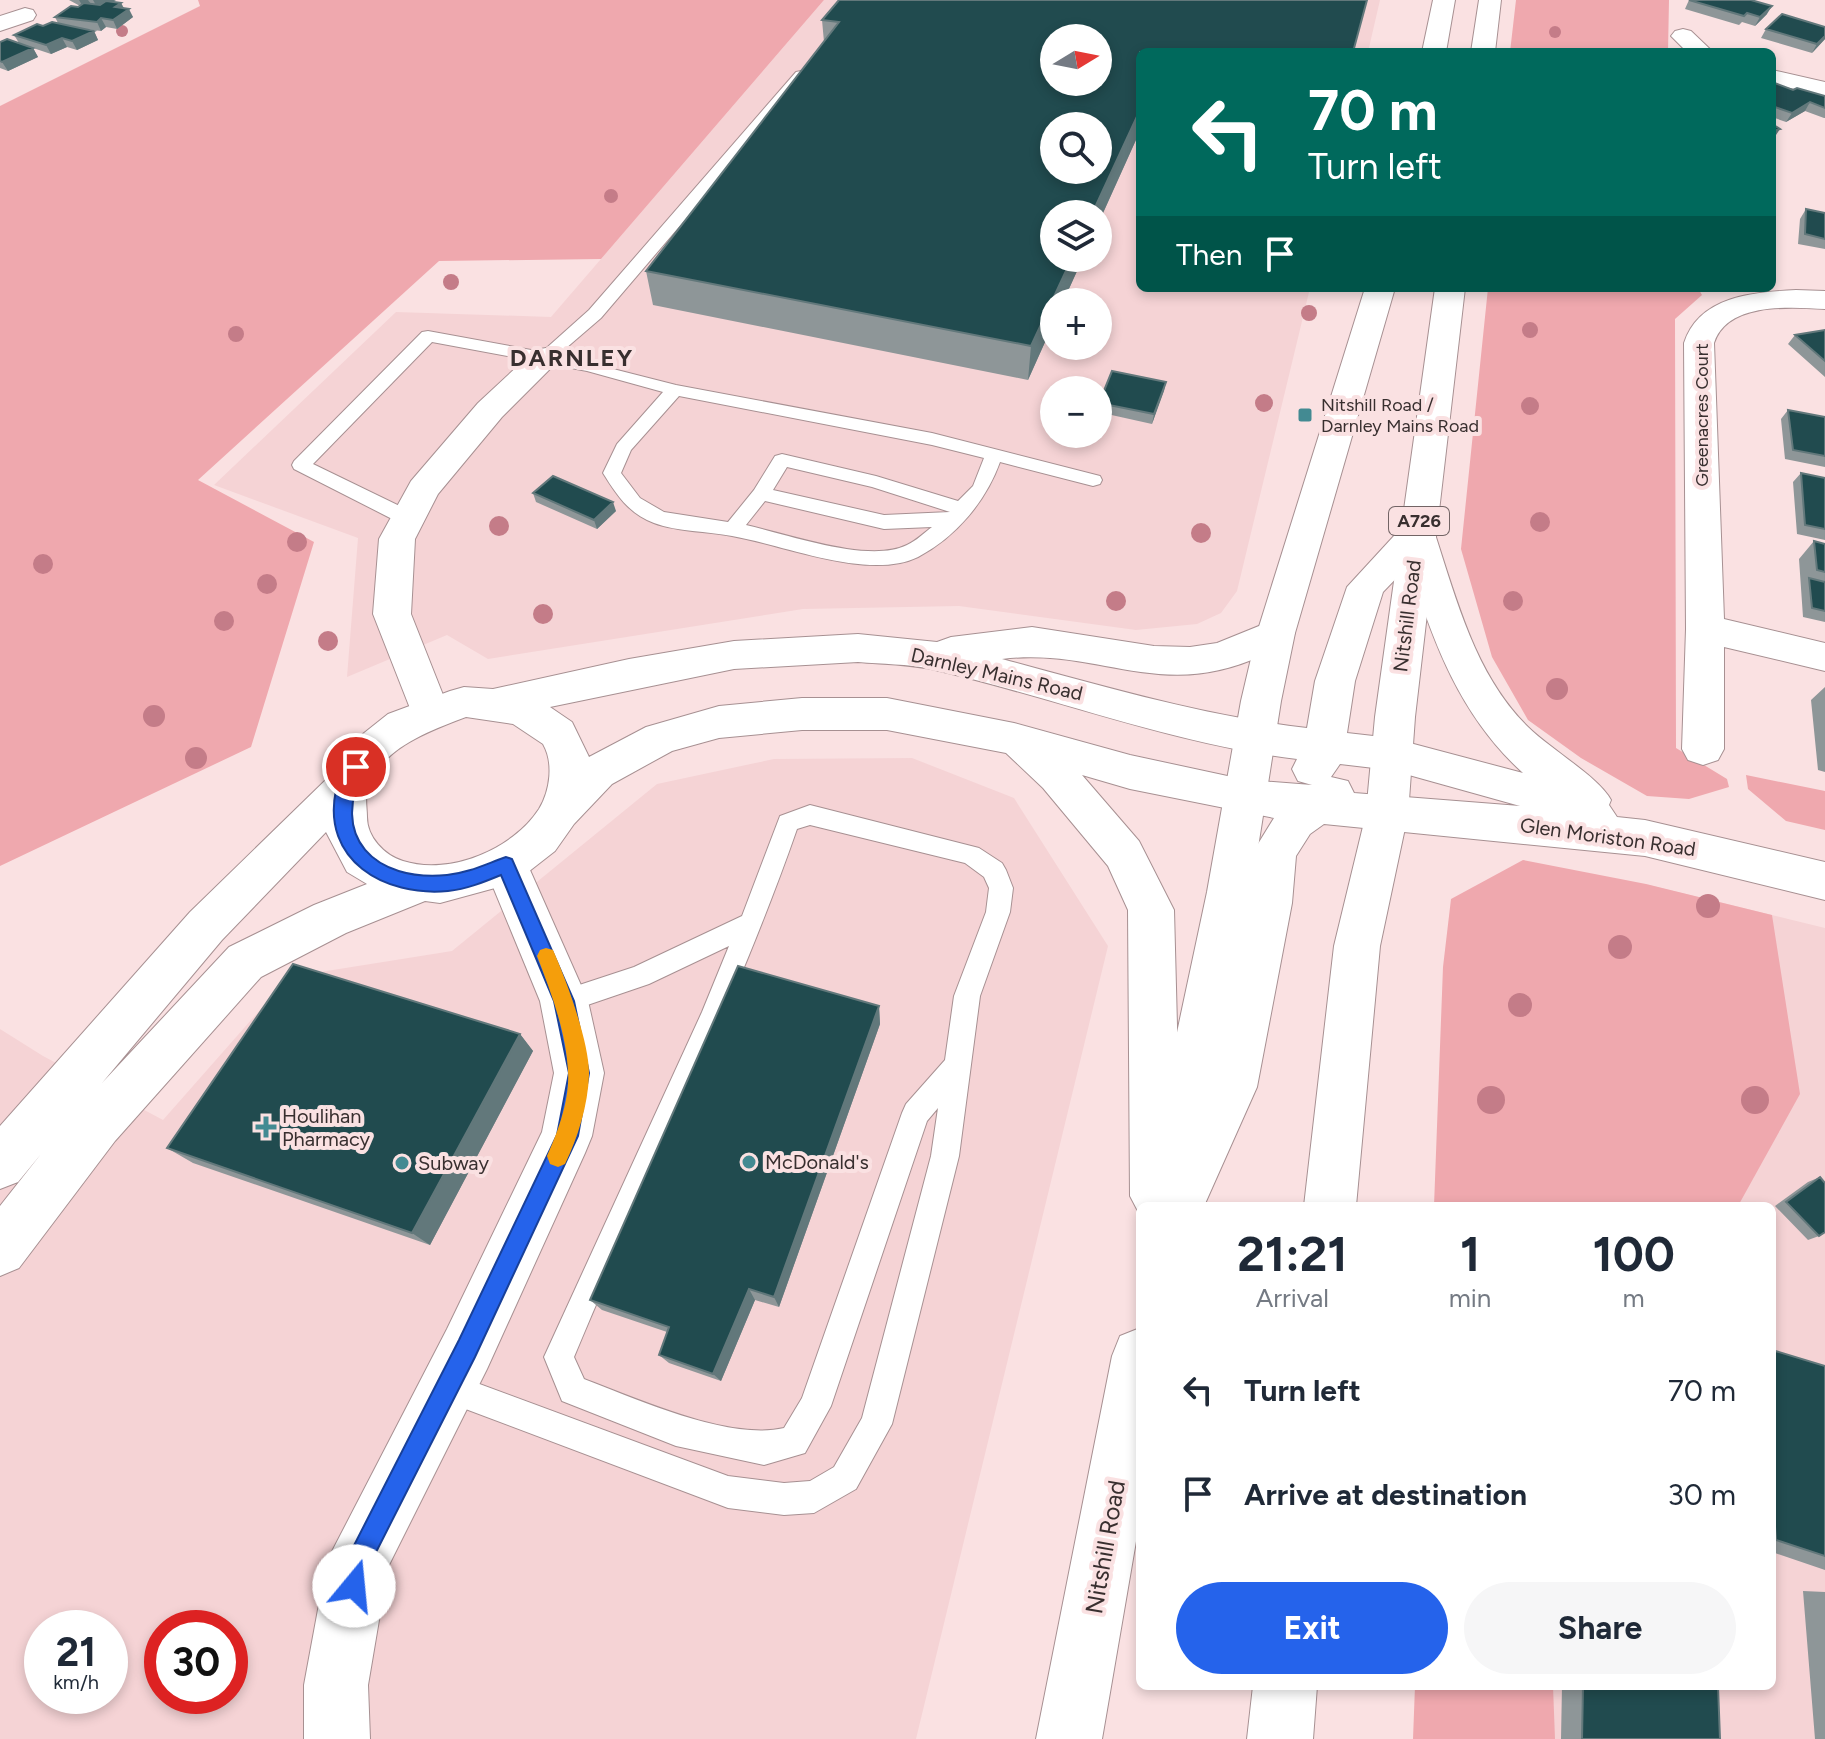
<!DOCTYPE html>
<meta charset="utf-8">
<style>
:root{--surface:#fff;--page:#f6f6f7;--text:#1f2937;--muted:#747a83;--accent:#2563eb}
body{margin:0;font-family:Figtree,sans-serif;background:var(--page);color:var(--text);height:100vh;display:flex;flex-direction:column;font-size:30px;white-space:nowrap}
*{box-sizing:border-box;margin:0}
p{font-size:26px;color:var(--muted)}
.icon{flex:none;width:44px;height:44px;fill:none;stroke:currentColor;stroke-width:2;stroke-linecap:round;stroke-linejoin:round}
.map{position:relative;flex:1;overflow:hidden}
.panel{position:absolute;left:1136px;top:1202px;width:640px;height:488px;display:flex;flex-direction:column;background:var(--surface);border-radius:12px;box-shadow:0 4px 12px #0003}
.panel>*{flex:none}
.banner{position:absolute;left:1136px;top:48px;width:640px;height:244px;border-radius:12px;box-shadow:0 4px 12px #0003;background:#00695c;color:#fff;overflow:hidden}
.needle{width:52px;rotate:80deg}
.controls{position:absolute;left:1040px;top:24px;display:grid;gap:16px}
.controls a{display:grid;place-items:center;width:72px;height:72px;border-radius:50%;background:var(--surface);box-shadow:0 4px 12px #0003;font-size:40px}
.speed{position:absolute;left:24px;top:1610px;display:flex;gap:16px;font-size:40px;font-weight:700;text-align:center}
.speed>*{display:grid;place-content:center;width:104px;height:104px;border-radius:50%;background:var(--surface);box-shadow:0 4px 12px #0003;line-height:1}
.speed small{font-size:20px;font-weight:400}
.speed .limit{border:12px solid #d22;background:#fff;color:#111}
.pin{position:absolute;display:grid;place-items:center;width:68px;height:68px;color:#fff;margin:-34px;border:4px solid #fff;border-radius:50%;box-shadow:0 2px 8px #0007}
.me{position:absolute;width:88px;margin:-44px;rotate:17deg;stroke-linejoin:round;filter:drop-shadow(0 0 6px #0008)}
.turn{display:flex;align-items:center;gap:28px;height:168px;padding:0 40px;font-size:36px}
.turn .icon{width:104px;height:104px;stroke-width:2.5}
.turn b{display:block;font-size:56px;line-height:68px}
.then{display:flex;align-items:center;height:76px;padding:0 40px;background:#0003;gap:16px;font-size:30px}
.eta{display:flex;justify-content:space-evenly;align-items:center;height:136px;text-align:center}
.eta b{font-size:48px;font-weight:700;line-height:56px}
.button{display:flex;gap:16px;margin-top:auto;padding:16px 40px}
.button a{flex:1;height:92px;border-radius:48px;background:var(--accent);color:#fff;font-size:32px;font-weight:700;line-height:92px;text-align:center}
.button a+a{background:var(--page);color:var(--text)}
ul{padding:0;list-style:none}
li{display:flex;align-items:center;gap:24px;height:104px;padding:0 40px}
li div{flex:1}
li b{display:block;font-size:30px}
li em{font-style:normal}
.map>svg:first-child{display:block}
.built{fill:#f5d3d5;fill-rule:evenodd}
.green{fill:#efa8ae}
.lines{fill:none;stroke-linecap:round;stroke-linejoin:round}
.service-casing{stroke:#a79092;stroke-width:2}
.minor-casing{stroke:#a79092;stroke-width:2}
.tertiary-casing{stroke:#a79092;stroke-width:2}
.primary-casing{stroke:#a79092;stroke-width:2}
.service{fill:#fff;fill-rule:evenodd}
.minor{fill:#fff;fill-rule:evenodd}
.tertiary{fill:#fff;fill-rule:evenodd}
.primary{fill:#fff;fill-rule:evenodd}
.tree{fill:#c47c88}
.wall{fill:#8e9698}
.shaded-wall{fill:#62787b}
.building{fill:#214b4f;stroke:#62787b;stroke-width:2;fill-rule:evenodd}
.route{fill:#2563eb;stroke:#184099;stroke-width:2}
.slow{fill:#f59e0b}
.poi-dot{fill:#438a92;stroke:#fae1e2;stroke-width:3}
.labels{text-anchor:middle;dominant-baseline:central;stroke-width:8;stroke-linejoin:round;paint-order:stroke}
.far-poi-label{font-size:18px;fill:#382f2f;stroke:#fae1e2;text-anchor:start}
.far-street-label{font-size:18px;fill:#382f2f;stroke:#fae1e2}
.shield{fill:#fae1e2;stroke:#726465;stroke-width:2}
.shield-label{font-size:18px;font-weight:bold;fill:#382f2f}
.street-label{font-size:20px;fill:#382f2f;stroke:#fae1e2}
.poi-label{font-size:20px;fill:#382f2f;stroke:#fae1e2;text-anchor:start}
.far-district-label{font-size:24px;font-weight:bold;letter-spacing:2px;fill:#382f2f;stroke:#fae1e2}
.near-street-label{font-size:24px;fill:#382f2f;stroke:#fae1e2}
</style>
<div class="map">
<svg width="1825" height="1739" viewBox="0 0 1825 1739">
<rect width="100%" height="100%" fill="#fae1e2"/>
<path class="built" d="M824,0H1380L1368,52H1140V288H1310L1237,591L1221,613L1197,624L1136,630L959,606L803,609L488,659L447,635L347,677L358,538L214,485L396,312L551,317ZM1054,38H1098V82H1054ZM1054,126H1098V170H1054ZM1054,214H1098V258H1054ZM1054,302H1098V346H1054ZM1054,390H1098V434H1054Z
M912,758L1014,798L1108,946L916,1739H0V1029L43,1056L163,1120L289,977L452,951L657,784L774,759ZM42,1628H110V1696H42ZM162,1628H230V1696H162Z
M1645,884L1825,928V1739H1493L1494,1686H1772V1206H1507Z"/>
<path class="green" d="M198,0H824L601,259L439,261L198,480L314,542L251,747L0,866V106L200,6Z
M1516,0H1669L1668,52H1510Z
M1488,288H1698L1702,295L1675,319L1676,748L1727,779L1729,787L1689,799L1647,796L1581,758L1528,720L1492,657L1461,549Z
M1746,775L1825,791V830L1786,821L1748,789Z
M1523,860L1646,884L1772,915L1800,1094L1738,1206H1434L1443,967L1451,899Z
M1415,1686H1553L1555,1739H1413Z"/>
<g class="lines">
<defs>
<path id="service" d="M801,71L806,72V78L601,318L558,355L676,385L932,433L1100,476L1102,480L1100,484L1093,486L1000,462C986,501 956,537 918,557C869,581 784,545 732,536C707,531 678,532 654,523C629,514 616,494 603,473L617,444L663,392L587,371L432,342L313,464L414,513L417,518L414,523H400L294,469L292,465L294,461L422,332L428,331L542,352L589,310L796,72ZM679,396L932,445L984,458L973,486L958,501L876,476L782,454L775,456L754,490L728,522L664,512L640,498L621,473L631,450ZM787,467L872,487L950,512L884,515L773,490ZM765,501L884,529L932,527C924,533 916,541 907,545C869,564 787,534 746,525Z
M810,805L979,848L1002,863L1006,870L1013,888L1010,912L980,996L959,1156L892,1424L856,1489L814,1513L784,1515L728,1508L447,1402L436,1398L432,1387L436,1376L447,1372L728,1476L784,1483L810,1481L834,1467L862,1418L931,1156L938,1108L927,1121L831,1406L805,1453L764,1465L676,1446L562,1401L544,1357L702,1012L729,946L649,984L564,1013L555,1009L551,1001L555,993L634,967L742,916L780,816ZM810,825L965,863L984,877L989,888L986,912L954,996L945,1060L906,1104L902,1113L802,1398L784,1428C729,1441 637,1399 584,1379L574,1357C647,1180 734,1010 797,829Z"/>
<path id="minor" d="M25,8L33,10L36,15L33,20L0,31V16Z
M1683,29L1691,31L1713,52H1687L1671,36L1675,31Z
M1772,70L1825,82V96L1772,84Z
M1796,290L1825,291V309C1790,307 1727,302 1714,343L1724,619L1825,643V671L1724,647V749L1718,760L1703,765L1688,760L1682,749L1686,629L1684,343C1699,296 1753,292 1796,290Z
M546,348L557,350L562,357L502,417L438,494L415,539L411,614L449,710L443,721L429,725L415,721L373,614L379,539L411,481L478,403L535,350Z
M506,846L522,852L588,1001L604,1073L592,1136L585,1153L487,1369L388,1567L368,1685L370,1739H304V1685L327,1561L447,1329L542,1132L554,1073L540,1001L484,865L490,852Z"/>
<path id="tertiary" d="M1417,522L1430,525L1435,534C1457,602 1476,676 1528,727C1550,749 1599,777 1611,800L1609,805L1617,817L1645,820L1825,862V900L1645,856L1324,824L1310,834L1296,856L1292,903L1257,1087L1204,1206H1140V1215L1130,1196L1128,910L1108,866L1043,788L1006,753L887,730H802L719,738L672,751L612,784L574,824L555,851L523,876L495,888L440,903L425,901L346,933L261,977L115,1141L19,1268L0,1276V1206L41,1154L18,1182L0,1189V1126L190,912L337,769L349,745L388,714L450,691L464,687L493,689L629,659L734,641L858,634L937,642L951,637L1032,627L1154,646L1190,647L1217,643L1276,619L1289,623L1295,633C1287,647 1275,650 1261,656C1160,702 1098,647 1002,659C1103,686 1203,716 1307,728L1315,681L1347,587L1404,525ZM1409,565C1433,643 1461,717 1523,773L1391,738L1347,733L1355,681L1383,592ZM858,662C882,664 908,664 931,669C1054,697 1172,744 1297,759L1292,769L1298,781L1312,785L1246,780L1130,755L1014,723L887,698H802L719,706L646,727L589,757L572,722L550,707L734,669ZM466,717L513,724L543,744C554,763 550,791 539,809C513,849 450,876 403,861C384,855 367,837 367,817C367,809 365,799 367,792C378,749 429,731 466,717ZM1340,764L1391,770L1520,806L1354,793L1348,781L1331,777ZM1082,775L1130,789L1274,818L1253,852L1248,903L1208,1084L1180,1142L1174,910L1139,841ZM326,832L347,872L367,884L314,905L229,947L102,1083L222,940Z"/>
<path id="primary" d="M1433,0H1455L1446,52H1422Z
M1479,0H1501L1495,52H1471Z
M1365,288H1395L1295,633L1281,701L1251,892L1192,1206H1140L1207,892L1241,701L1257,633Z
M1435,288H1465L1415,717L1408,814L1380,946L1356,1206H1304L1334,946L1366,814L1375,717Z
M1140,1328V1518L1102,1739H1036L1112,1356L1120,1336Z
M1253,1686H1317L1313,1739H1247Z"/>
</defs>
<use href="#service" class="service-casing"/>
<use href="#minor" class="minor-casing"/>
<use href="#tertiary" class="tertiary-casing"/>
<use href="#primary" class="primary-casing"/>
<use href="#service" class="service"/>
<use href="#minor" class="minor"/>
<use href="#tertiary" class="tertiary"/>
<use href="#primary" class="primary"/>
</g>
<g class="tree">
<circle cx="122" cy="31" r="6"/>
<circle cx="1555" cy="32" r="6"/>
<circle cx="611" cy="196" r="7"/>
<circle cx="451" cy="282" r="8"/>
<circle cx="1309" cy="313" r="8"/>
<circle cx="1530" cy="330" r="8"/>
<circle cx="236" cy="334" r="8"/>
<circle cx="1264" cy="403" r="9"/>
<circle cx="1530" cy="406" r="9"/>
<circle cx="1540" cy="522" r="10"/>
<circle cx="499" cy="526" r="10"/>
<circle cx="1201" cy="533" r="10"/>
<circle cx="297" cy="542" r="10"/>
<circle cx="43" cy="564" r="10"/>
<circle cx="267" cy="584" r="10"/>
<circle cx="1116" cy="601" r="10"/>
<circle cx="1513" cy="601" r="10"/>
<circle cx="543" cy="614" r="10"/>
<circle cx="224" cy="621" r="10"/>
<circle cx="328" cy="641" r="10"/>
<circle cx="1557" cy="689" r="11"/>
<circle cx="154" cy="716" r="11"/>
<circle cx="196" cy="758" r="11"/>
<circle cx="1708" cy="906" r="12"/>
<circle cx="1620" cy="947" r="12"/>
<circle cx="1520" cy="1005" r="12"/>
<circle cx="1491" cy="1100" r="14"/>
<circle cx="1755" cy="1100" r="14"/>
</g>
<path class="wall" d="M69,0H116L112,2L121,3L124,8L133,17L117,29L106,27L101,31L77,28L94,31L98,40L77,50L67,47L51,54L33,48L38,57L8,71L0,68V42L19,43L14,35L43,26L58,23L55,17L80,6Z
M1689,0L1767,14L1755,26L1742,22L1739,25L1685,9Z
M822,20L1140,52V131L1063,302H1054V322L1028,380L653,305L646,271L824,42Z
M1766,29L1825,39L1812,53L1761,38Z
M1772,82L1793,90L1825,96V118H1824L1805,111L1786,122L1772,117Z
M1806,209L1825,213V249L1798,244L1800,219Z
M1825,330V377L1788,344L1795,335Z
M1166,382L1152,424L1098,412L1099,403Z
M1788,410L1825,417V467L1785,459L1781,419Z
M1801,473L1825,478V540L1797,534L1793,482Z
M533,493L616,511L597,529L536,502Z
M1814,541L1825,544V622L1803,617L1799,559Z
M1825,687V772L1818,770L1811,700Z
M879,1006L880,1024L779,1307L755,1300L721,1381L669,1363L659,1355L667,1332L602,1310L590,1300Z
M520,1034L533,1051L430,1245L193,1163L167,1148Z
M1820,1177L1819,1236L1808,1240L1775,1206L1808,1182Z
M1772,1350L1825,1366V1570L1772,1552Z
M1803,1591L1825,1592V1739H1815Z
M1562,1686H1718L1720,1739H1561Z"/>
<path class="shaded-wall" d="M79,0H88L91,4L83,7Z
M93,0H116L97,7Z
M121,3L125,11L129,9L133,17L117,29L113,20L115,7Z
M1772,6L1767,14L1755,26L1760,17Z
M101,18L106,27L101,31L97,22Z
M94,31L98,40L77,50L72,41Z
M1825,36V39L1812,53L1817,44Z
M62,38L67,47L51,54L46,45Z
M33,48L38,57L8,71L2,62Z
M1810,102L1805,111L1786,122L1792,113Z
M1140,110V131L1098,224V214H1092Z
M1780,129L1774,138L1772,139V131Z
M1072,258H1083L1063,302H1054V322L1028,380L1031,346Z
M1166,382L1164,391L1152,424L1154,414Z
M613,502L616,511L597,529L594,520Z
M879,1006L880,1024L779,1307L774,1297Z
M520,1034L533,1051L430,1245L412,1233Z
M749,1289L755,1300L721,1381L713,1374Z"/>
<path class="building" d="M839,0H1367L1353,52H1140V110L1092,214H1054V258H1072L1031,346L646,271L839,22L822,20ZM1054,38H1098V82H1054ZM1054,126H1098V170H1054Z
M1689,0H1751L1772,6L1760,17L1747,13L1744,16Z
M106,1L121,3L115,7L129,9L113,20L101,18L97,22L55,17L71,6L78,7L84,3L100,5Z
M1782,14L1825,27V36L1817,44L1766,29Z
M52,22L94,31L72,41L62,38L46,45L14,35L37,24L43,26Z
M7,39L33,48L2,62L0,61V42Z
M1772,82L1793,90L1797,88L1825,96V108L1810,102L1792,113L1772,106Z
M1772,124L1780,129L1772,131Z
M1806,209L1825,213V239L1805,234Z
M1825,330V361L1795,335Z
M1112,371L1166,382L1154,414L1099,403Z
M1788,410L1825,417V456L1793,450Z
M1801,473L1825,478V529L1805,525Z
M553,476L613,502L594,520L533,493Z
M1814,541L1825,544V572L1817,570Z
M1809,578L1825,582V611L1812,608Z
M293,964L520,1034L412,1233L167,1148Z
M738,966L879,1006L774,1297L749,1289L713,1374L659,1355L669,1327L590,1300Z
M1820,1177L1825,1183V1232L1819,1236L1786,1202Z
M1772,1350L1825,1366V1556L1776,1540L1772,1487Z
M1583,1686H1718L1720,1739H1582Z"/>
<path class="route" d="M356,760L365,767C328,837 375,882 447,875C468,873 486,864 506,857L512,859L574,1001L589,1073L578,1136L475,1357L370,1564L363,1595L354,1599L345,1595L341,1586L346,1561L459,1340L557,1135L569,1073L554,1001L501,875C484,882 467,889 448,891C384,897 321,860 336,790C339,778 345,764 356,760Z"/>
<path class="slow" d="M546,948L553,950C566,979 590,1044 589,1075C588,1105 578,1137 565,1164L558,1167L550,1164L547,1156C558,1132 570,1099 568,1071C566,1032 551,992 537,956L540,950Z"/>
<g class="poi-dot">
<rect x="1297" y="407" width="16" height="16" rx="4"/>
<path d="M262 1115h8v8h8v8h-8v8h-8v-8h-8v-8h8z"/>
<circle cx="749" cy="1162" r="8"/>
<circle cx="402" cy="1163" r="8"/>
</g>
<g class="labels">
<g class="far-poi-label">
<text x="1321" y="405">Nitshill Road /<tspan x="1321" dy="21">Darnley Mains Road</tspan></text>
</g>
<g class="far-street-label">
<text transform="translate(1702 415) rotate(-90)">Greenacres Court</text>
</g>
<rect class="shield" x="1389" y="507" width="60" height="28" rx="6"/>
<g class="shield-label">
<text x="1419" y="521">A726</text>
</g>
<g class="street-label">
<text transform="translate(1407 616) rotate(-83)">Nitshill Road</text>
<text transform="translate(997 674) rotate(13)">Darnley Mains Road</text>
<text transform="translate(1608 837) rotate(8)">Glen Moriston Road</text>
</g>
<g class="poi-label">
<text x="282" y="1116">Houlihan<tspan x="282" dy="23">Pharmacy</tspan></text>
<text x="765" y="1162">McDonald's</text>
<text x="418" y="1163">Subway</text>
</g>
<g class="far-district-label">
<text x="572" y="357">DARNLEY</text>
</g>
<g class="near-street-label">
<text transform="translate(1105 1547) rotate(-80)">Nitshill Road</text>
</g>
</g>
</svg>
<div class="controls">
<a><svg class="needle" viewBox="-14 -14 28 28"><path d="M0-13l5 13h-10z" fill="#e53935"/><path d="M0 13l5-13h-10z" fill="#747a83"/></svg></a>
<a><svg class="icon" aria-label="search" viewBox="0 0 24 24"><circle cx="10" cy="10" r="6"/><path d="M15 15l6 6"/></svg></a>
<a><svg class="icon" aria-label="layers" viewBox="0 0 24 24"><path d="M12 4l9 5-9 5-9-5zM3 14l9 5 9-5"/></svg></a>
<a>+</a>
<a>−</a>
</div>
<div class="speed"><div>21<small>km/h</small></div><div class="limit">30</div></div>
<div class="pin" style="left:356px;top:767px;background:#d93025"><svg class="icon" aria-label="arrive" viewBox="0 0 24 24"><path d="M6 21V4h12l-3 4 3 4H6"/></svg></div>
<svg class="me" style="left:354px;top:1586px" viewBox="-20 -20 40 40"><circle r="19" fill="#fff"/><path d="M0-13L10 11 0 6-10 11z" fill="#2563eb"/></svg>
<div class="banner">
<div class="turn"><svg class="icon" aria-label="left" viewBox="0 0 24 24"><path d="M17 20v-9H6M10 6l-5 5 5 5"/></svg><div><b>70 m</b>Turn left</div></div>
<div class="then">Then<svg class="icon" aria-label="arrive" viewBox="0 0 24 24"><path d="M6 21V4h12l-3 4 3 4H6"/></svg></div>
</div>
<section class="panel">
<div class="eta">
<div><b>21:21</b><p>Arrival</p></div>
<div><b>1</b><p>min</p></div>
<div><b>100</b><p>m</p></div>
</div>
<ul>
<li><svg class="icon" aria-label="left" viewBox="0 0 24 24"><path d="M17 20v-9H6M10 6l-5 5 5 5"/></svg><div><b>Turn left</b></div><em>70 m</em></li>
<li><svg class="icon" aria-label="arrive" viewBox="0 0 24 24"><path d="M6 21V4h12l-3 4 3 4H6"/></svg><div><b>Arrive at destination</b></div><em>30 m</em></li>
</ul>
<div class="button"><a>Exit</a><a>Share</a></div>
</section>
</div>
